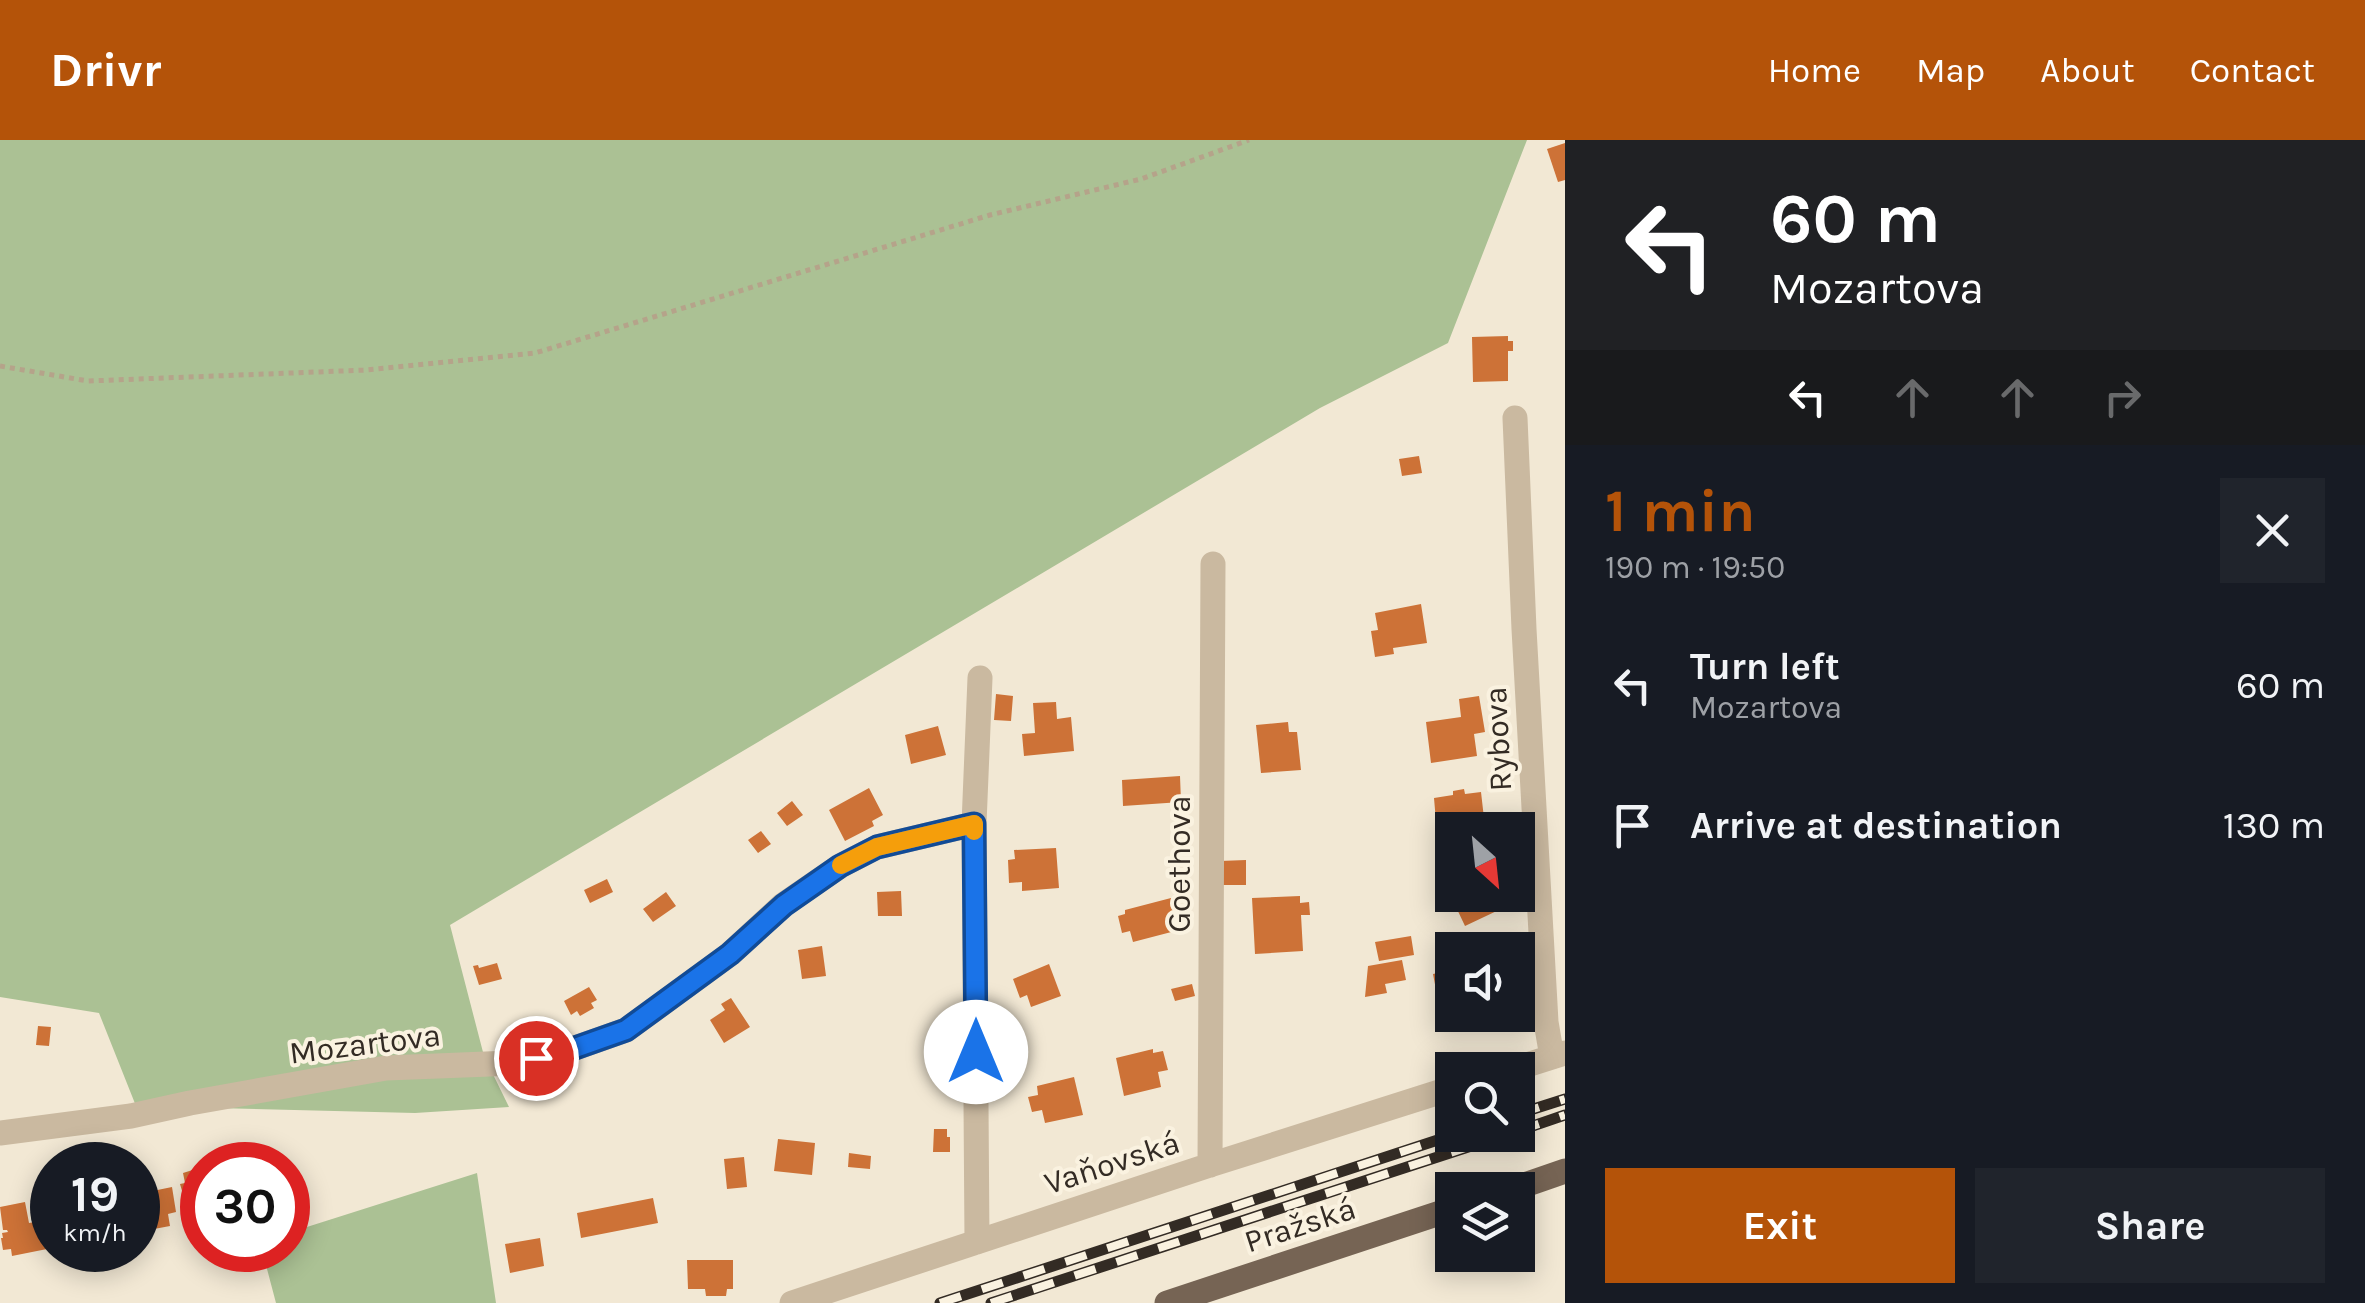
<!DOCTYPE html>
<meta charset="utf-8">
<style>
:root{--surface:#171b24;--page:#20242c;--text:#f1f3f6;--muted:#9ea1a6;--accent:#b45309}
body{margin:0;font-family:Karla,sans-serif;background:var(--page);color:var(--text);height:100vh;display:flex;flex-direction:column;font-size:38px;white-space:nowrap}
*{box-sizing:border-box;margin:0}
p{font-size:32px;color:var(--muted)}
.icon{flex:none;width:55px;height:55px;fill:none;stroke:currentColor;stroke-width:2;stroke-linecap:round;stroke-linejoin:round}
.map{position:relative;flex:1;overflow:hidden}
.panel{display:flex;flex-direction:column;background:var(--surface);width:800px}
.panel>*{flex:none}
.banner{background:#202124;color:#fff;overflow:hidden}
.needle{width:65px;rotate:153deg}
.controls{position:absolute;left:1435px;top:672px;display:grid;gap:20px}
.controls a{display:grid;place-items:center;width:100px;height:100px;border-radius:0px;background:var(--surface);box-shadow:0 5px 25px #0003;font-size:50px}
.speed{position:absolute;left:30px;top:1002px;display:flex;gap:20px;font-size:50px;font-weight:700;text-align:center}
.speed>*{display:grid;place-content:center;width:130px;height:130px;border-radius:50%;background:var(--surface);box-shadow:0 5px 25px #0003;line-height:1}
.speed small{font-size:25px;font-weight:400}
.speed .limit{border:15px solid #d22;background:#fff;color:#111}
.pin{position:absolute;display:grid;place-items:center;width:85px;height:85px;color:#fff;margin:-42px;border:5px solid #fff;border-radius:50%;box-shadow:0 2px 10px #0007}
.me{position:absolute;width:110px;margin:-55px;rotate:0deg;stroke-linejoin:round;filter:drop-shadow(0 0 8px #0008)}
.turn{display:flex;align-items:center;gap:35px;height:210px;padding:0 40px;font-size:45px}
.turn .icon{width:130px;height:130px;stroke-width:2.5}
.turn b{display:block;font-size:70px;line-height:85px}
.lanes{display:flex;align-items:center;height:95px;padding:0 40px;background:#0003;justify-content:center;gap:50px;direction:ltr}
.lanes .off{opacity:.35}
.round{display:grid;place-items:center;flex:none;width:105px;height:105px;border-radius:0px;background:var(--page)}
.headline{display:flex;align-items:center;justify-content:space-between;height:170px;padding:0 40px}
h1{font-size:60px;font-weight:700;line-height:75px;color:var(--accent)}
.cta{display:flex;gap:20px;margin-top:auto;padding:20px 40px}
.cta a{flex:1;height:115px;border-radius:0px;background:var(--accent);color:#fff;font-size:40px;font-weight:700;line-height:115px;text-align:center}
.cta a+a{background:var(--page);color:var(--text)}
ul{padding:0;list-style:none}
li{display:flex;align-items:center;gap:30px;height:140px;padding:0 40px}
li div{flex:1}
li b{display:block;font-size:38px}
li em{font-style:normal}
header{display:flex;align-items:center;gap:60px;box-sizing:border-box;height:140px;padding:0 50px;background:var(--accent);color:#fff}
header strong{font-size:48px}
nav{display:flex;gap:55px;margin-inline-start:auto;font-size:35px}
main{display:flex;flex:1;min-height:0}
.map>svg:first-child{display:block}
.green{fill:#abc194}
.building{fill:#cd7237}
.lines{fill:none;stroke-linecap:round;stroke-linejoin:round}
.path{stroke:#b5a38a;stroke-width:5;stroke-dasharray:5 5;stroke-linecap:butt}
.street{stroke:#cab9a0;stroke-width:25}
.primary{stroke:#766454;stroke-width:25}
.rail-casing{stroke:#332b24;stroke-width:11}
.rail{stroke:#faf2e0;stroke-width:8;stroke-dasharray:22;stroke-linecap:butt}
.route-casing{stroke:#114b97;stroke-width:25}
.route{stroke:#1a73e8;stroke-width:18}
.slow{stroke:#f59e0b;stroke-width:18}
.labels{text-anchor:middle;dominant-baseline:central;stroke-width:8;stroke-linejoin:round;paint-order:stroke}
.street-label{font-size:32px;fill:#332b24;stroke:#faf2e0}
</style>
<header>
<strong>Drivr</strong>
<nav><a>Home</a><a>Map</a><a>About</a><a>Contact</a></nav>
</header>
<main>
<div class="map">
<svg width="1565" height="1163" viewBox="0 0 1565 1163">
<rect width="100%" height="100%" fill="#f2e8d4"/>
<path class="green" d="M0,0H1527L1448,203L1320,268L450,785L484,916L509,967L415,973L136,966L99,873L0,857Z
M477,1033L496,1163H276L262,1110H288V1093Z"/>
<path class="building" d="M1565,3V40L1558,42L1547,9Z
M1508,196V201H1513V211H1508V241L1473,242L1472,197Z
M1419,316L1422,333L1402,336L1399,319Z
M1421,464L1427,503L1393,508L1394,514L1375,517L1371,491L1378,490L1375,473Z
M996,554L1013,556L1011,581L994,580Z
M1479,556L1485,592L1474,594L1477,616L1431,623L1426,582L1461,577L1459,559Z
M1056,562L1057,579L1071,577L1074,611L1024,616L1022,594L1035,593L1033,563Z
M1288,582L1289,592H1297L1301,630L1261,633L1256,585Z
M938,586L946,615L911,624L905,595Z
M1180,636L1181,662L1123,666L1122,640Z
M869,648L883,675L872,681L874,686L845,701L829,670Z
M1464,649L1465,654L1481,652L1485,687L1437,693L1434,658L1453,655V651Z
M792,661L803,675L787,686L777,673Z
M761,691L771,704L758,713L748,700Z
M1056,708L1059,748L1022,751V742L1009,743L1008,720L1015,719L1014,710Z
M1246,720V745H1220V721Z
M607,739L613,752L590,763L584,750Z
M1452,746V755H1497L1503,768L1465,786L1447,748Z
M901,751L902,776H878L877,752Z
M666,752L676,766L653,782L643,769Z
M1300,756V763L1309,762L1310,775H1301L1303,811L1255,814L1252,758Z
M1171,758L1179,790L1133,802L1130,791L1122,793L1118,776L1125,774V770Z
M1411,796L1414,815L1379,821L1375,802Z
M822,806L826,836L802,839L798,810Z
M1402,820L1406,840L1385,844L1387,853L1365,857L1368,826Z
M497,823L502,839L479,845L473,826L478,825L479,828Z
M1049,824L1061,856L1031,867L1027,855L1020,858L1013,839Z
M1452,830V875L1461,877L1442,881L1433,834Z
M1192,844L1195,856L1175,861L1171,849Z
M589,847L597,860L591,863L594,868L580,876L577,871L571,875L564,861Z
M731,858L750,887L724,903L710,880L725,870L721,864Z
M38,886L51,887L49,906L36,905Z
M1153,909V913L1163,911L1168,930L1158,932L1161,947L1124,956L1116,918Z
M1074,937L1083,975L1045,983L1042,970L1032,972L1028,957L1038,955L1037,946Z
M934,989H947V997H950V1012H933Z
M778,999L815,1003L812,1035L774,1031Z
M849,1013L871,1016L870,1029L848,1027Z
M744,1017L747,1047L727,1049L724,1019Z
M202,1027V1066L193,1068L190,1059L185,1061L180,1044L185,1043L183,1033Z
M172,1047L176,1072L168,1074L170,1086L138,1092V1054Z
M653,1058L658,1083L581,1098L577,1073Z
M25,1062L29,1083L52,1079V1092L44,1094L47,1109L12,1116L11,1109L3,1110L1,1098H3L2,1093L8,1092L7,1090H3L0,1067Z
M540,1098L544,1126L510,1133L505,1104Z
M687,1120H733V1149H727L726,1156H706L705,1149H688Z"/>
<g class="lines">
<path class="path" d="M0,226L88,241L367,230L535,213L990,75L1141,39L1249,0"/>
<path class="street" d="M1515,278L1524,489L1546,882L1552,917
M1511,930L1565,913
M0,993L131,976L190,963L386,928L513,923L558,914L626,890L730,814L783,765L840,726L877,707L974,684
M1210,1025L1213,424
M977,1102L974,684L980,538
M792,1163L1210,1025L1452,948"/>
<path class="primary" d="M1510,1050L1565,1031
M1167,1163L1452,1069"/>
<defs>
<path id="rail" d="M1518,974L1565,959
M1518,991L1565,975
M940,1163L1453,995
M991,1163L1505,995"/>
</defs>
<use href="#rail" class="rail-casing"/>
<use href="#rail" class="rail"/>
</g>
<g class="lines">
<defs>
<path id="route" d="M536,918L558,914L626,890L730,814L784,765L840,726L877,707L974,684L976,912"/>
</defs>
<use href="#route" class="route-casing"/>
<use href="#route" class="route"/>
<path class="slow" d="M841,725L877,707L974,684V691"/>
</g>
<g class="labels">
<g class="street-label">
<text transform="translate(1498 599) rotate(-93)">Rybova</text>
<text transform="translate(1179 724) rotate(-90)">Goethova</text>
<text transform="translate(365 904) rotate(-7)">Mozartova</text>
<text transform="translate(1112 1023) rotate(-18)">Vaňovská</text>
<text transform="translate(1300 1085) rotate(-18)">Pražská</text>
</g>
</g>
</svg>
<div class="controls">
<a><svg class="needle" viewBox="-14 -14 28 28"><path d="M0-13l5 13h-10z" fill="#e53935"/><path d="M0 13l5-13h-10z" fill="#9ea1a6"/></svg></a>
<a><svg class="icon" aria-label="sound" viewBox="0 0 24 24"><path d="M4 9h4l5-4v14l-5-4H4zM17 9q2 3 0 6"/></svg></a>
<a><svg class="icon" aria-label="search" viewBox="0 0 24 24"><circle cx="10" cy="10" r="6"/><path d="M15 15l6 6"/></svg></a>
<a><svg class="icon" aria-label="layers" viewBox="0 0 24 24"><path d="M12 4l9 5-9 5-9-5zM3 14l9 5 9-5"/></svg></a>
</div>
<div class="speed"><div>19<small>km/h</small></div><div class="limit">30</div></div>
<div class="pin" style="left:536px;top:918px;background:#d93025"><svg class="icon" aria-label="arrive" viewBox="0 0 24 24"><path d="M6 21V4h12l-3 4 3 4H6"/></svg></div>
<svg class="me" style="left:976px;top:912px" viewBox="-20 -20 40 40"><circle r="19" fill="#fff"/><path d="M0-13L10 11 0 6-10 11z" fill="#1a73e8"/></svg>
</div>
<section class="panel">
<div class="banner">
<div class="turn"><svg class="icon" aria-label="left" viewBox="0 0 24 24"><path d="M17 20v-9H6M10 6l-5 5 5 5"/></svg><div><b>60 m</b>Mozartova</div></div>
<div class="lanes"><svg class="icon" aria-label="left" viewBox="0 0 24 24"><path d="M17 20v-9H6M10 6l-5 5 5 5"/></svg><svg class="icon off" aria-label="ahead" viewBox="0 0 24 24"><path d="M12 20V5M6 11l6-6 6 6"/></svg><svg class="icon off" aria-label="ahead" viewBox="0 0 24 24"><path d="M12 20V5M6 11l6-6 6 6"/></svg><svg class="icon off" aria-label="right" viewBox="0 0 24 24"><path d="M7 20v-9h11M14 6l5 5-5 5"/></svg></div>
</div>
<div class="headline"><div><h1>1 min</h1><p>190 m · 19:50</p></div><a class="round"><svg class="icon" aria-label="close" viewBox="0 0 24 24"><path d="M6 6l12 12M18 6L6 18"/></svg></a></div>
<ul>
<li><svg class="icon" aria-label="left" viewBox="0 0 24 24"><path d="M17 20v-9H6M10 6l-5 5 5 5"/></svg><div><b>Turn left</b><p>Mozartova</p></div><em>60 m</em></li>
<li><svg class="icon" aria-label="arrive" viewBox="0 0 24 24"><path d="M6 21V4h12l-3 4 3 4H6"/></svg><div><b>Arrive at destination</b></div><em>130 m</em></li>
</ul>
<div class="cta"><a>Exit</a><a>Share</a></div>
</section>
</main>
